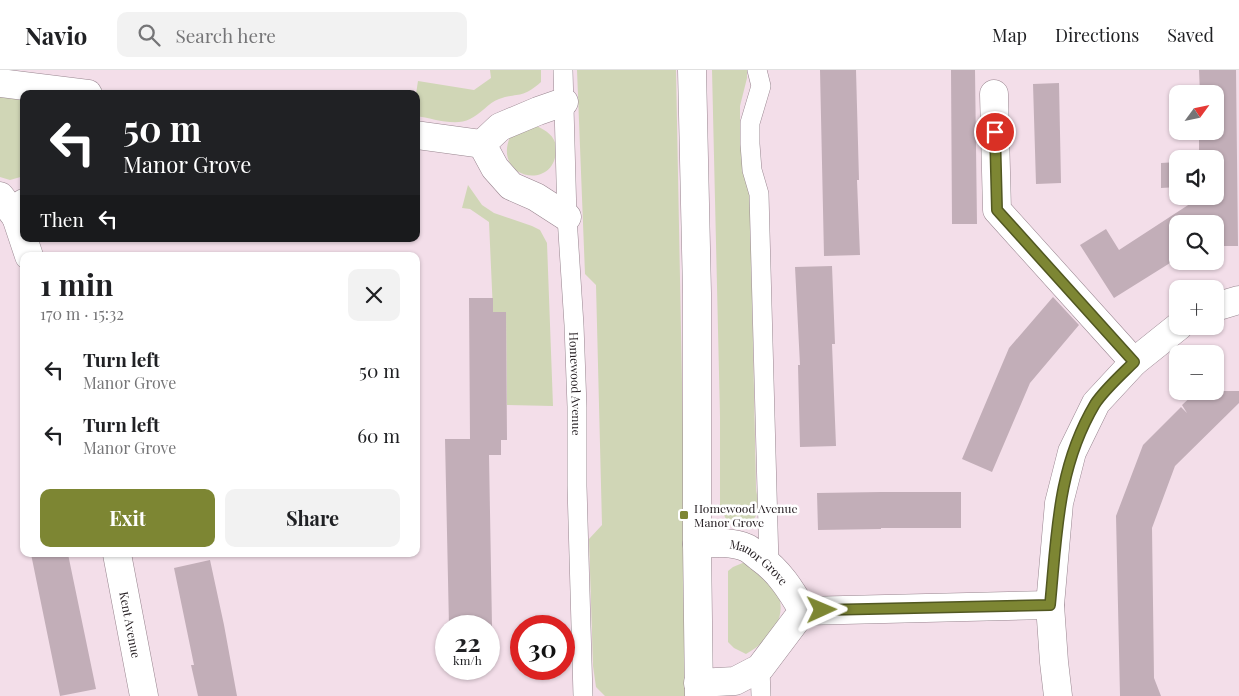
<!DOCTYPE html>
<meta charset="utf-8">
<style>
:root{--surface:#fff;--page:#f2f2f2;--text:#202124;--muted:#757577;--line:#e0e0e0;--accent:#7d8633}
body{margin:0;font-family:"Playfair Display",serif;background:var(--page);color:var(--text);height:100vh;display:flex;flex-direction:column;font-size:19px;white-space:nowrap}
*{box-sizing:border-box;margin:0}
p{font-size:16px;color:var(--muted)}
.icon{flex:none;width:28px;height:28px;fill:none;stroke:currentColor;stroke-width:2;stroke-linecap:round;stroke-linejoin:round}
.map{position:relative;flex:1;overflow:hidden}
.sheet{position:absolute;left:20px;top:182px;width:400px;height:305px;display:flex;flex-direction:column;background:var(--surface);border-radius:10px;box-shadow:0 1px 4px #0004}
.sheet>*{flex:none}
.top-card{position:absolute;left:20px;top:20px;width:400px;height:152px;border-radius:10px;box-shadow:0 1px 4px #0004;background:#202124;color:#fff;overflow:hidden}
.needle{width:32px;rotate:57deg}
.fabs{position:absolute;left:1169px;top:15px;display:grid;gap:10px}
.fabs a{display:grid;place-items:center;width:55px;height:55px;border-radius:10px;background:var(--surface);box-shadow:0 1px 4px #0004;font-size:25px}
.speed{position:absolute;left:435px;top:545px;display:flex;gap:10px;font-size:25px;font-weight:700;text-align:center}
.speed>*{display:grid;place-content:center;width:65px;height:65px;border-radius:50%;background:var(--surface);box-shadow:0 1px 4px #0004;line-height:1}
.speed small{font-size:12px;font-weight:400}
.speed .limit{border:8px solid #d22;background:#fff;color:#111}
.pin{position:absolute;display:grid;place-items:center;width:42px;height:42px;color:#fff;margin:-21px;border:2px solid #fff;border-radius:50%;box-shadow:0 1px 5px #0007}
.me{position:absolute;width:55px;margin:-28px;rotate:89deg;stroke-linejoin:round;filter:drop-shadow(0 0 4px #0008)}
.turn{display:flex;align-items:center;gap:18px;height:105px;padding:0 20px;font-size:22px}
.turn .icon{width:65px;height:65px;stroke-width:2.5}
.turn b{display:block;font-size:35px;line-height:42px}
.then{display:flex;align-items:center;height:48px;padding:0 20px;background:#0003;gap:10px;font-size:19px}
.round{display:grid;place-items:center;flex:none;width:52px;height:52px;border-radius:10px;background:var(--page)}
.overview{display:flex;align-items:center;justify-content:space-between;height:85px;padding:0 20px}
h1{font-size:30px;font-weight:700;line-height:38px}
.cta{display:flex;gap:10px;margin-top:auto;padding:10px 20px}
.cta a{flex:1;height:58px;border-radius:10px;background:var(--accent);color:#fff;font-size:20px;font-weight:700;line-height:58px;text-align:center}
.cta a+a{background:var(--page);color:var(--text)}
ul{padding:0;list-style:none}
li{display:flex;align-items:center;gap:15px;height:65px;padding:0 20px}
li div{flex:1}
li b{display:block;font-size:19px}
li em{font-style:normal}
header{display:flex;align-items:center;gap:30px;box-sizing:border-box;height:70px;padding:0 25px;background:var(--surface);border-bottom:1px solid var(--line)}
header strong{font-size:24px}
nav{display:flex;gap:28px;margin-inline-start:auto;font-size:18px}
.search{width:350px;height:45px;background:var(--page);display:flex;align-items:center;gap:12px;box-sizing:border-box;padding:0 18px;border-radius:10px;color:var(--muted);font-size:19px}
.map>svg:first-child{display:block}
.green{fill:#d0d6b6}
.building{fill:#c2aeb8}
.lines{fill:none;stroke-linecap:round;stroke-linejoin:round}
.lane-casing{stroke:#98858f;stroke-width:20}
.street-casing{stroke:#98858f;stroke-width:29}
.lane{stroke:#fff;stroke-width:19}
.street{stroke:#fff;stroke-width:28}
.route-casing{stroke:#515721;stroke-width:12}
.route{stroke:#7d8633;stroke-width:9}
.poi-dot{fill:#7d8633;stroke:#fff;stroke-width:2}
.labels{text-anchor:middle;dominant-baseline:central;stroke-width:5;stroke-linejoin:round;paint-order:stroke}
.street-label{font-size:12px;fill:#272024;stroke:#fff}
.poi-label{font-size:12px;fill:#272024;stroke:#fff;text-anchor:start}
</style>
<header>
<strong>Navio</strong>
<div class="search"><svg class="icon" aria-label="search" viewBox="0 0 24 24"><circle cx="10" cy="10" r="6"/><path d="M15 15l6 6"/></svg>Search here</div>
<nav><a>Map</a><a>Directions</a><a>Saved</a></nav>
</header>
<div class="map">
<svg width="1239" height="626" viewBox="0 0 1239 626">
<rect width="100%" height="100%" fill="#f3dee9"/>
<path class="green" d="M490,0H541V12C522,29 520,22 499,29C488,33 481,44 470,49C455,57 432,48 416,46V24L418,11L474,20L491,8Z
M577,0H676L688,626H605L596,617L593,596L589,469L602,455L596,215L585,204Z
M712,0H747V8L740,36V49L743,97L750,125L756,417C756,423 759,431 758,437C757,455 742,457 728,453L720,437V346Z
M0,19L24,24V106L10,110L0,107Z
M536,56C546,60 555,66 556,77C558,122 492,110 510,67Z
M468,115L482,135L494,143L532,156L540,160L547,173L553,336L507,335L506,243L493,242L489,152L470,139L462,138Z
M745,492C753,499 767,506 773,514C792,543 773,569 746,584L734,578L728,572V501L733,497Z"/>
<path class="building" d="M820,0H856L859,110H857L860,185L824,186Z
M951,0H975L977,154H952Z
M1199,0H1236L1238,176H1215V154H1178V188L1114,228L1080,175L1106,159L1119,180L1202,126H1215V118L1217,117H1215V89H1199V61H1215V24H1200Z
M1059,13L1061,113L1036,114L1033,14Z
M1178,92V117L1161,118V93Z
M832,196L835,274H832L836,376L800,377L798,295H800L795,197Z
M1053,227L1079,255L1030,313L992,402L962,389L1009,278Z
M469,228H493V242H506L507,370H501V385H489L492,556H449L445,369H470Z
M1197,321H1239V333L1175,396L1152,458L1154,608L1161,626H1120L1116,446L1143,375L1181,337L1187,343L1182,335Z
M881,422H961V458H881V459L818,460L817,423Z
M31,484H68L96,619L60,626Z
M210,490L224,555L237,626H198L191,595H194L174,498Z"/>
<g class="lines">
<defs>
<g id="lane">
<path id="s1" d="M563,0L567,147L574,255L577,337V416L583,626"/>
<path d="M757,0L761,16L750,53V74L752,100L759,124L769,494"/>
<path d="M760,598L761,626"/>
</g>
<g id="street">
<path d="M692,0L697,223V474L699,626"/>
<path d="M0,13L88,24"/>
<path d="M994,24L997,140L1134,292"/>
<path d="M564,32L538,41L500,57L482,74L495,98L511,116L536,127L567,147"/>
<path d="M416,65L482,74"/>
<path d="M0,126L16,147"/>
<path d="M24,133L16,147L29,186"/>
<path d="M1215,237L1239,230"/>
<path id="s2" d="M697,474C713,473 731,471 747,478C751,480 755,484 759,487C779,501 791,520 803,541L760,598L735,611L698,613"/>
<path id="s3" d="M117,484L144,626"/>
<path d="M803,541L1050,535"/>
<path d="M1058,626L1054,592L1050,535L1059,433L1072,382L1096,333L1134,292L1179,256"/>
</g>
</defs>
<use href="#lane" class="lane-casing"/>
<use href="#street" class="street-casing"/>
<use href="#lane" class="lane"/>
<use href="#street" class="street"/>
</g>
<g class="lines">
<defs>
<path id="route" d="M822,540L1050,535C1057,464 1057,398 1095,334C1104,320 1122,304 1134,292L997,140L995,62"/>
</defs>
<use href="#route" class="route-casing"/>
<use href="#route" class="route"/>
</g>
<rect class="poi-dot" x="679" y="440" width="10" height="10" rx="2.5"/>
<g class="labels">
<g class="street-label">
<text stroke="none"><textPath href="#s1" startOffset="314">Homewood Avenue</textPath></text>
<text stroke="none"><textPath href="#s2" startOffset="68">Manor Grove</textPath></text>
<text stroke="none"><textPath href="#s3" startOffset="72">Kent Avenue</textPath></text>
</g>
<g class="poi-label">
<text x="694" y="438">Homewood Avenue<tspan x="694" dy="14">Manor Grove</tspan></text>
</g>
</g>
</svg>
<div class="fabs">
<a><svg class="needle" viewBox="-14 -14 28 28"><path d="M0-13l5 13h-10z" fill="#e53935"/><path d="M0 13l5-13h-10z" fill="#757577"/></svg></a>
<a><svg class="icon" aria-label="sound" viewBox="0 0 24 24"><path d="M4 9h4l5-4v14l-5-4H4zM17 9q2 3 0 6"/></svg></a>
<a><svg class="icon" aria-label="search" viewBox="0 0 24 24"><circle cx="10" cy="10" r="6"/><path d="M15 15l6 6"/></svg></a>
<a>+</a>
<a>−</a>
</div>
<div class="speed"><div>22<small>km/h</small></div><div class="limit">30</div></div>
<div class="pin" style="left:995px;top:62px;background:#d93025"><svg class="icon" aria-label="arrive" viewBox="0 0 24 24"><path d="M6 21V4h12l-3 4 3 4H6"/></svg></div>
<svg class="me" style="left:822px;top:540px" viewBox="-20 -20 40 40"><path d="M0-17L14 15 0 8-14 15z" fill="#7d8633" stroke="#fff" stroke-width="4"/></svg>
<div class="top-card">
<div class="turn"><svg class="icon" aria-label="left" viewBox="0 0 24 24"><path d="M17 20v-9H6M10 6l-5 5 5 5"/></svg><div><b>50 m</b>Manor Grove</div></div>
<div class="then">Then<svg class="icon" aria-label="left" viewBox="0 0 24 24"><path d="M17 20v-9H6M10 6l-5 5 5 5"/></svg></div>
</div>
<section class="sheet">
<div class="overview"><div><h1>1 min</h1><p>170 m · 15:32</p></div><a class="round"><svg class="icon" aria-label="close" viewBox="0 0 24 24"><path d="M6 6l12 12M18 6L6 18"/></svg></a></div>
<ul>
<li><svg class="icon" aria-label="left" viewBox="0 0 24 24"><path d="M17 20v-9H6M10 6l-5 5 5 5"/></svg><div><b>Turn left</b><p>Manor Grove</p></div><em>50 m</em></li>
<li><svg class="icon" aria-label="left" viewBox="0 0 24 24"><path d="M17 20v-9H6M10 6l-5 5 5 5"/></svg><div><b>Turn left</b><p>Manor Grove</p></div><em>60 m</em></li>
</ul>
<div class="cta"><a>Exit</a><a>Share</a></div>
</section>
</div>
